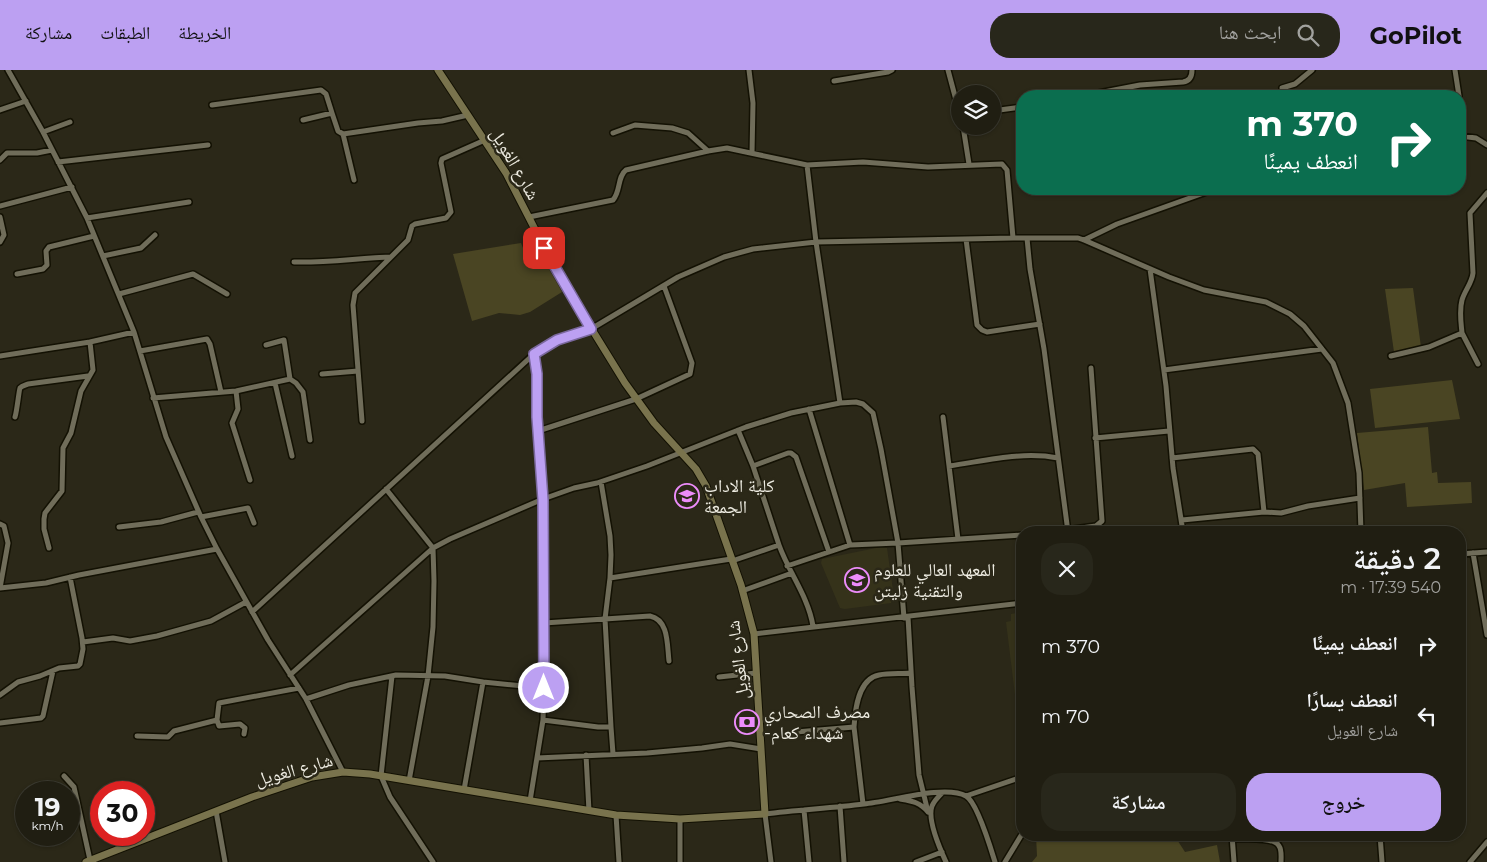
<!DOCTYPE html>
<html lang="ar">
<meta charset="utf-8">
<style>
:root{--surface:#201e12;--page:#28271b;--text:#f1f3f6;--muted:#a2a29f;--line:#3d3c32;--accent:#bca0f2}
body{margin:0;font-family:Montserrat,"Noto Naskh Arabic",sans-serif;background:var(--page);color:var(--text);direction:rtl;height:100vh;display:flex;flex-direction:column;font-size:19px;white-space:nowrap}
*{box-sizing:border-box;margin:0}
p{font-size:16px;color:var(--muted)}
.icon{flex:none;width:28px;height:28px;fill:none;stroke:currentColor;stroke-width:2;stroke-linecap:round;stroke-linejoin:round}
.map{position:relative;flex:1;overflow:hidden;direction:ltr}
.sheet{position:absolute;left:1016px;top:456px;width:450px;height:315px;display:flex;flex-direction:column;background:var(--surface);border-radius:20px;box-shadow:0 1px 4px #0004,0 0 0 1px var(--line);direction:rtl}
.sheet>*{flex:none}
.hud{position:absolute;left:1016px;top:20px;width:450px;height:105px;border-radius:20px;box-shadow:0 1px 4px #0004,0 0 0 1px var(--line);direction:rtl;background:#0b6e4f;color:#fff;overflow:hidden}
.controls{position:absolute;left:951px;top:15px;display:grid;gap:10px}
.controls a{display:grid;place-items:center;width:50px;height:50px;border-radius:50%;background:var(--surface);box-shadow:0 1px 4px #0004,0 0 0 1px var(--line);font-size:25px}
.speed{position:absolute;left:15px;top:711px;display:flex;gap:10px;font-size:25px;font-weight:700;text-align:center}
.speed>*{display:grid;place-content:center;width:65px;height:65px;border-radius:50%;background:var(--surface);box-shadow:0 1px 4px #0004,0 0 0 1px var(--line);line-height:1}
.speed small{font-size:12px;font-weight:400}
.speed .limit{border:8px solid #d22;background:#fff;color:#111}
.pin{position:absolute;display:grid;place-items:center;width:42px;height:42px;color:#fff;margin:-21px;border-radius:10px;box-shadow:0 2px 8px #0006}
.me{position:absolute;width:55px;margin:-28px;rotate:0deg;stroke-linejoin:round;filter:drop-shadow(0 0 4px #0008)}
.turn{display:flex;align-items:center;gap:18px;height:105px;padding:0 25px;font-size:22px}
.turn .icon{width:65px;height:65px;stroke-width:2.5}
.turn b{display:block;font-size:35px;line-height:42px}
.round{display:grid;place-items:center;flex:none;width:52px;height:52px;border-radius:20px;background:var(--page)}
.headline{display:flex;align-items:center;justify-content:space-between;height:85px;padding:0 25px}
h1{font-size:30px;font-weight:600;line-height:38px}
.primary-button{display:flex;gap:10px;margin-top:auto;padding:10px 25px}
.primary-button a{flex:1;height:58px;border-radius:20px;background:var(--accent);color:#111;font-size:20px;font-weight:600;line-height:58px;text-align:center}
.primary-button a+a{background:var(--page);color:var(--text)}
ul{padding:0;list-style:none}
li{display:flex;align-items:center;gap:15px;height:70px;padding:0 25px}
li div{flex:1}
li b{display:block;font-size:19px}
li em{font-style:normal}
header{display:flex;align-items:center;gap:30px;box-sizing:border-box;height:70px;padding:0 25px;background:var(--accent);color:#111}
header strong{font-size:24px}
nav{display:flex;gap:28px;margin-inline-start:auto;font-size:18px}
.search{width:350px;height:45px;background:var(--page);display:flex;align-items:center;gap:12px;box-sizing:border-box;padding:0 18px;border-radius:20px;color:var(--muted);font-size:19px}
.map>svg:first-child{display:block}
.built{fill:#35321a}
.green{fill:#4a4523}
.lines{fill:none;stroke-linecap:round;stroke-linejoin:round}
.street-casing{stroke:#131103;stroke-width:8}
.secondary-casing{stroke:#131103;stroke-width:9}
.street{stroke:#706d5a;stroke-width:5}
.secondary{stroke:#79734d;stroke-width:7}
.route-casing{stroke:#7a689d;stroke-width:12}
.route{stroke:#bca0f2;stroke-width:9}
.labels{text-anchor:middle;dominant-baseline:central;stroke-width:5;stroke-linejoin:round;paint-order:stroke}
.street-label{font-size:18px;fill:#edebe1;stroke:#2b2818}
.poi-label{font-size:18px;fill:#edebe1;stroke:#2b2818;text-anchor:start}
</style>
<header>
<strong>GoPilot</strong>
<div class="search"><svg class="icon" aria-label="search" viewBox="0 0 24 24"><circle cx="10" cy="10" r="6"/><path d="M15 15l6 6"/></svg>ابحث هنا</div>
<nav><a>الخريطة</a><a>الطبقات</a><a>مشاركة</a></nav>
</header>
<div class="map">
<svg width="1487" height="792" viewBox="0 0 1487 792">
<rect width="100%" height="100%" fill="#2b2818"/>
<path class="built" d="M881,477L887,478L894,527L891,533L845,539L840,538L821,493L822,489Z
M1022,542V632L1016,633L1006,552L1011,551V544Z"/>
<path class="green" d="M521,173L525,183L537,178L562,222L530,242L520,245L499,243L472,251L453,184Z
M1413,218L1421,277L1394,282L1385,219Z
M1452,310L1460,349L1375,358L1370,319Z
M1428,357L1432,403L1437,402L1438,413L1471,412L1472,433L1407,437L1405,413L1364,420L1357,363Z
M1036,765H1174L1185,782L1217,775L1220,792H1032L1037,786Z"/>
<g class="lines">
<defs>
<path id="street" d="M8,0L43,62L87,148L134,262L166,367L201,447L217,479L268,570L306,629L343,702
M749,0L753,33L752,83
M948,0L960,45
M1455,0L1459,26
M834,11L888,2L892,0
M1282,18L1295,14L1312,0
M1083,26L1140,15L1183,12C1190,11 1192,6 1192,0
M1460,31L1463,66
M212,35L321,20L326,24L332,43
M0,40L26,31
M992,41L1022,37
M303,50L332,43L338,61L343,64L418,53L442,51L468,45
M963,56L969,94
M43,62L70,52
M613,63L635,55L672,58L688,63L708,81
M343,64L354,110
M1460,66L1476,68L1487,75
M0,90L7,83H37L52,80
M58,92L208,75
M0,136L72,117
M0,147L4,165L0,172
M529,147L613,130C621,121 617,107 626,100L708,81L727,78L807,95L863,92L928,97L1002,94L1007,100L1013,168
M87,148L189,132
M1027,168L1030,199L1044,279L1068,462
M966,169L977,255L982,260L987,262L1040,254
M1084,170L1117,154L1215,119
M103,186L141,178L155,165
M294,192C326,193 359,188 391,187
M1150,199L1166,316L1173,398L1183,462
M17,204L43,199L47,195L46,181L49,177L94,166
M119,224L193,204L227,224
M1462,263L1478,294
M140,281L207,269L210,274L221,322
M0,286L90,272
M1391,286L1429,277L1462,263C1461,252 1459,241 1462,230C1465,220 1472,213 1473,203L1470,143L1487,123
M1164,300L1322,279
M322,304L358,301
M290,309L296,313L303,322L310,370
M275,313L292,386
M236,321L238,339L232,353L250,410
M153,328L236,321L290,309L284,270L266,275
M840,333L816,172L1013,168H1078L1084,170L1169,207L1204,220L1266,232L1290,244L1304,256L1333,293L1348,333L1359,403L1361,462
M809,339L850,475
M15,347C17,341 19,320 20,318C22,316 26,315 28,314L88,306
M943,347L958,469
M362,351L353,235L355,223L408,170L412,156L415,154L446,148L451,142L441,93L442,89L485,70
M738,360L753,396
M538,361L636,329L690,304L692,293L664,216
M1095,368L1169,361
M1172,388L1253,379L1258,384L1264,442
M949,396C985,391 1022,381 1058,388
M601,412L610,466L611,485L610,508L605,549L611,657
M386,419L433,478L434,511L433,557L428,606L409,711
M201,447L248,438L254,453
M1182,450L1264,442L1281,443L1308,436L1360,428
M0,454L4,456L8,473L0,518
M119,457L161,452L198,442
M1051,462L1096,456L1102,451L1091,298
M779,475C789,503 808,526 813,556
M49,478L44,459V449L45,443L62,421L63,378L71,363L81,321L93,300L90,272L134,262
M1473,483L1487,565
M1460,484L1487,482
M732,491L779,475L753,396L788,383H791L796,387L829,482
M610,508L731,489
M0,518L46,513L79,505L217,479
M742,521L792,503
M252,542L534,284L557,270L591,259L678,207L724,187L753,179L816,172L807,95
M908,547L912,617L919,705L928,742
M904,548L898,473L1022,465
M544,553L650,546C669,550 667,575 669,591
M754,564L1022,533
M83,572L113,568L130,571L157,566L211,551L246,532
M290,605L433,478L450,469L543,429L574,418L597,413L647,396L746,357L791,343L840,333L856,332L863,334L873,343L881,379L898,473L850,475L787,496
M392,606L381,706L390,727L433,792
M719,607L756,603
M0,625L18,612L40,606L59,598L78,596L80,594L83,579L82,568L70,507
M306,629L349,615L396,605L445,606L483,612L544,618
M543,650L598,657H611L613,684
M0,653L41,648L43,646L53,601
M854,657C855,640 858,609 879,605C889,603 901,604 911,603
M796,662L854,657L863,734
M244,664L245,658L240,654L219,656L217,650L219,633L299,618
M137,666L168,667L174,661L217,650
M586,685L589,741
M537,688L647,683L702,678L730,674L761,679
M64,706L74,717L90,790
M464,720L483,612
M942,723C938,727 934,731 932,736C927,750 940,779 946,792
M966,726L1022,707
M900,729C912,731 920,732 928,742
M530,731L543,650L544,618L543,429L537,347V305L534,284
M840,736L844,792
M804,740L809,792
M216,741L225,792
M616,745L619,792
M680,749V792
M1232,765L1234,792
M1380,765L1382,792
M1232,769C1243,769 1274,766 1279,776C1282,780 1281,787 1281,792
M771,792L765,744C798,740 831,738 864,734C889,732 945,714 966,726C977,732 991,779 995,792
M916,792L942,782
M1005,792L1022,764
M1470,792L1487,772"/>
<path id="secondary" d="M86,792L252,727L312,707L343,702L370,704L616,745L680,749L765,744L754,564L741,515L706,416L696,399L654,353L625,313L559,206L506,103L438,0"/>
</defs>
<use href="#street" class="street-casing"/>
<use href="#secondary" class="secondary-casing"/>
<use href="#street" class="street"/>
<use href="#secondary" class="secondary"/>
</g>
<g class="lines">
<defs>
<path id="route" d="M544,178L591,259L557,270L534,284L537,304V347L543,430L544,618"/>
</defs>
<use href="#route" class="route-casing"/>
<use href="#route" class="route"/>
</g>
<defs>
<symbol id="school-ring" viewBox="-11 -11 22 22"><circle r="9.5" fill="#2b2818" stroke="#ec8cfa" stroke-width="1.5"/><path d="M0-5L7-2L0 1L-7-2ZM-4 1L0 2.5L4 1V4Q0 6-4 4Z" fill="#ec8cfa"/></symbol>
<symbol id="university-ring" viewBox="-11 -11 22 22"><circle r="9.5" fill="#2b2818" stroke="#ec8cfa" stroke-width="1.5"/><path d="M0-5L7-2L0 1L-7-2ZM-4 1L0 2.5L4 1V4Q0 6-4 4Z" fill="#ec8cfa"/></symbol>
<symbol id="bank-ring" viewBox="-11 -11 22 22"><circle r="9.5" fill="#2b2818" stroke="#ec8cfa" stroke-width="1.5"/><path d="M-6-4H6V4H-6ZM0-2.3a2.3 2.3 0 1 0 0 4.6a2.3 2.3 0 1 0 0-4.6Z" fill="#ec8cfa"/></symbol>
</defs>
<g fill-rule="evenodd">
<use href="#school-ring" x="673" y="412" width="28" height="28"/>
<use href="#university-ring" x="843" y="496" width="28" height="28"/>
<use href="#bank-ring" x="733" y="638" width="28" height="28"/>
</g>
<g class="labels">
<g class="street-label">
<text transform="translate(515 94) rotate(60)">شارع الغويل</text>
<text transform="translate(738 590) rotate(-97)">شارع الغويل</text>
<text transform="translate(294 700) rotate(-15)">شارع الغويل</text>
</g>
<g class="poi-label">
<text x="704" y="416">كلية اﻻداب<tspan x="704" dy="21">الجمعة</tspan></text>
<text x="874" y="500">المعهد العالي للعلوم<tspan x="874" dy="21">والتقنية زليتن</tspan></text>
<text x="764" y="642">مصرف الصحاري<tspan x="764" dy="21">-شهداء كعام</tspan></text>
</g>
</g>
</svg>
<div class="controls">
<a><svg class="icon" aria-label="layers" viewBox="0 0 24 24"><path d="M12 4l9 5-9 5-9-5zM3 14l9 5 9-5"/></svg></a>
</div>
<div class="speed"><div>19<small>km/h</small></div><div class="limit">30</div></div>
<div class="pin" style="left:544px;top:178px;background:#d93025"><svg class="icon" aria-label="arrive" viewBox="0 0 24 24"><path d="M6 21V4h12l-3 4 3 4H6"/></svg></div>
<svg class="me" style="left:544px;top:618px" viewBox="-20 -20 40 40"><circle r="17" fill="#bca0f2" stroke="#fff" stroke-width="3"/><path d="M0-11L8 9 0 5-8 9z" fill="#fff"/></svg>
<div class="hud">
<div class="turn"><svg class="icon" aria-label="right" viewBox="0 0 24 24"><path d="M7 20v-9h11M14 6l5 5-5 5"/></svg><div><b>370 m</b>انعطف يمينًا</div></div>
</div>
<section class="sheet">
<div class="headline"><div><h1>2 دقيقة</h1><p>540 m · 17:39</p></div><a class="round"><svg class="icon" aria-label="close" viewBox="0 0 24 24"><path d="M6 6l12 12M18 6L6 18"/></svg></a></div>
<ul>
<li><svg class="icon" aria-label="right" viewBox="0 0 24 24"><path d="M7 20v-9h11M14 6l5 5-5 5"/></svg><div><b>انعطف يمينًا</b></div><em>370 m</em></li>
<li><svg class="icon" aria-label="left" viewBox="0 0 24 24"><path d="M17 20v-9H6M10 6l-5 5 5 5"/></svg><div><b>انعطف يسارًا</b><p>شارع الغويل</p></div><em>70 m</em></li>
</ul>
<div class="primary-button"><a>خروج</a><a>مشاركة</a></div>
</section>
</div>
